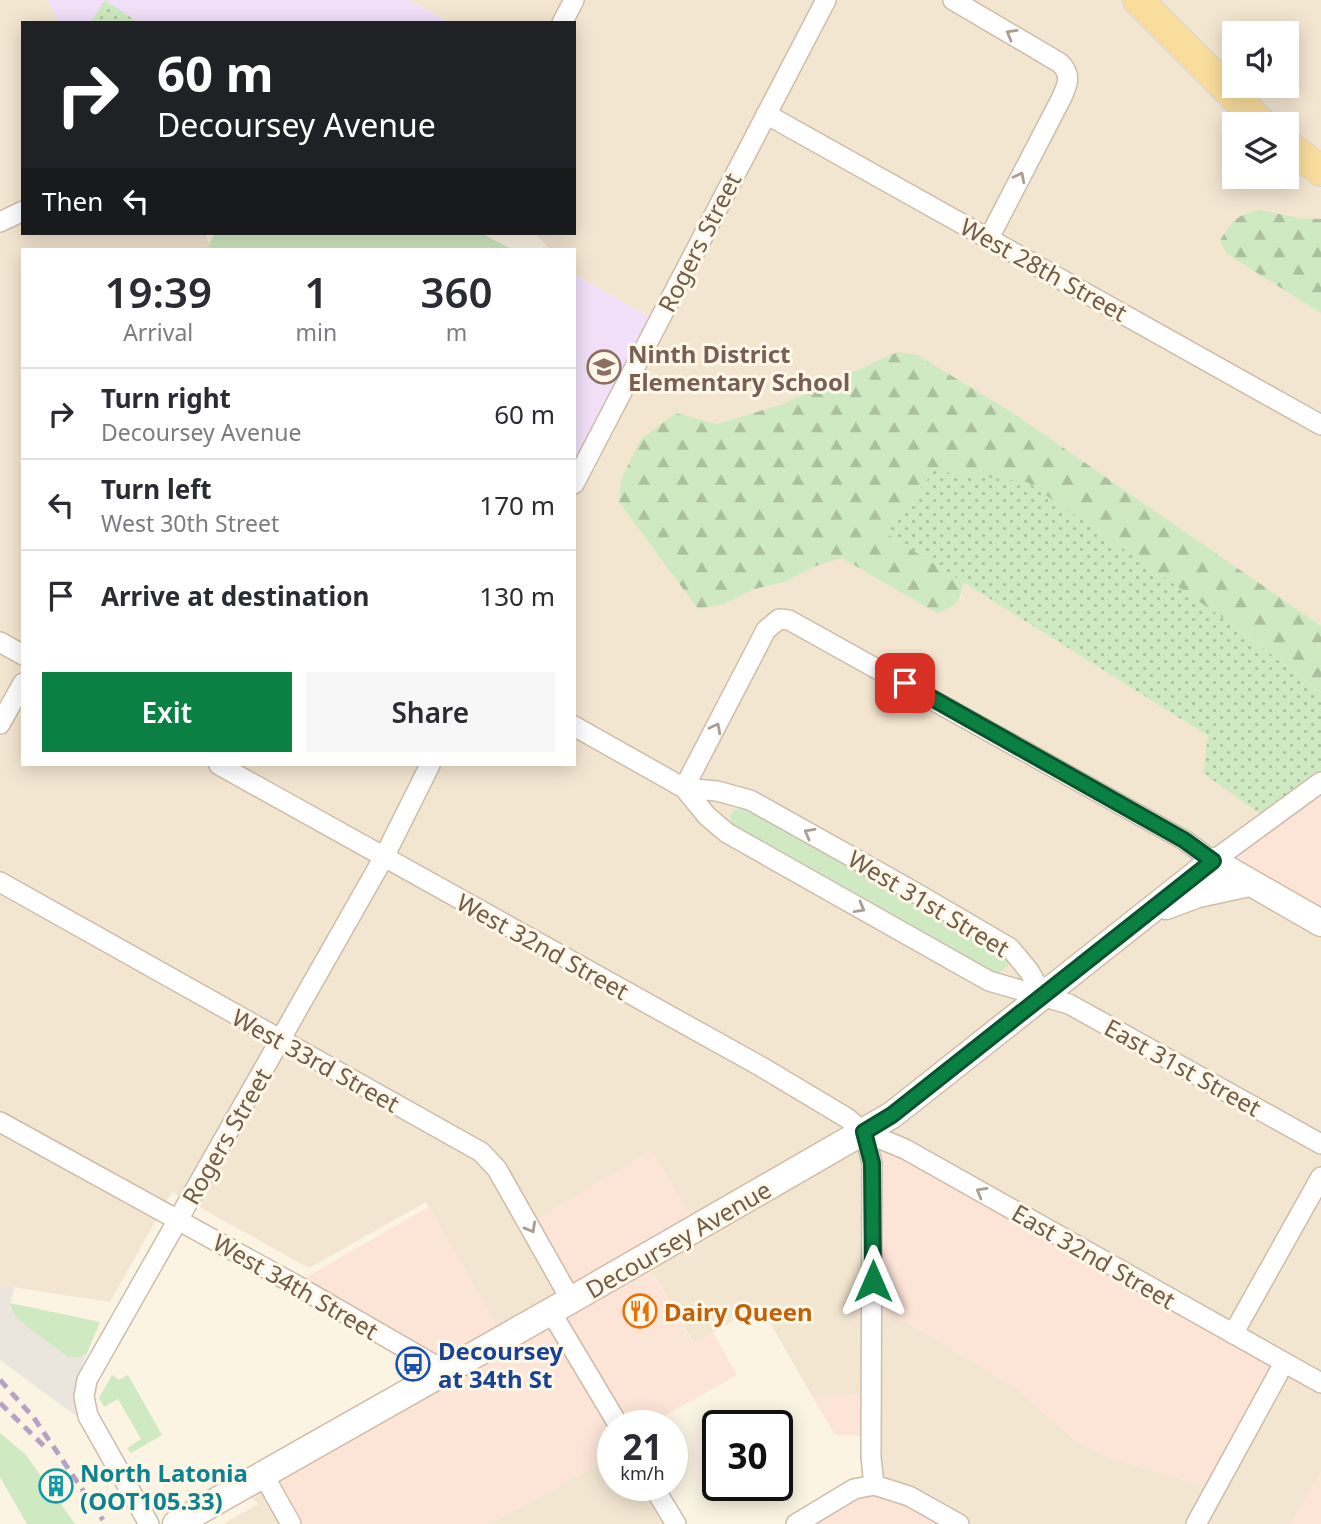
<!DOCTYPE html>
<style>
:root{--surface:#fff;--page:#f7f7f7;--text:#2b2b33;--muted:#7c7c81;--line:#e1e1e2;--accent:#0b8043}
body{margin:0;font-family:"Noto Sans",sans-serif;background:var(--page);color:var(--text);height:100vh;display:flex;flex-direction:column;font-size:26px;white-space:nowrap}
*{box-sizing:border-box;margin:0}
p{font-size:23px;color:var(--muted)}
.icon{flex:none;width:38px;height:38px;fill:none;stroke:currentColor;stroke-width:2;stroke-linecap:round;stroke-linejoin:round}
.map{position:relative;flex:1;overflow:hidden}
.sheet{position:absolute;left:21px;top:248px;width:555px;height:518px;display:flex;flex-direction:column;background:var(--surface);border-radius:0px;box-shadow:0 4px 18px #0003}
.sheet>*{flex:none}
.banner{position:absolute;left:21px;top:21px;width:555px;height:214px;border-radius:0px;box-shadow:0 4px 18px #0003;background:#202124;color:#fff;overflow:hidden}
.controls{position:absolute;left:1222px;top:21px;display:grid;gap:14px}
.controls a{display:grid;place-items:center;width:77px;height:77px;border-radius:0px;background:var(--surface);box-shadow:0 4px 18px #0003;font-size:35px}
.speed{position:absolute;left:597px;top:1410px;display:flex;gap:14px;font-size:35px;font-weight:700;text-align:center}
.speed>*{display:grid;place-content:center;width:91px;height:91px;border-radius:50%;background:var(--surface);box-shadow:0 4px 18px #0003;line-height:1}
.speed small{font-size:18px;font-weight:400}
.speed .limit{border:4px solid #111;border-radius:10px;background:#fff;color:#111}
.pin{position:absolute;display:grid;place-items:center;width:60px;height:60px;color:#fff;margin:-30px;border-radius:14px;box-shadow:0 4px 10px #0006}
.me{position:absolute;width:77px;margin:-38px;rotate:0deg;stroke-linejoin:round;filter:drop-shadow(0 0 5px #0008)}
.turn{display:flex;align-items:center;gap:24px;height:147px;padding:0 21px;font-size:32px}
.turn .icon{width:91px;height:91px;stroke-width:2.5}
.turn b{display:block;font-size:49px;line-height:60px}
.then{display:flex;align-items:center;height:66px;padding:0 21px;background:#0003;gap:14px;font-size:26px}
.eta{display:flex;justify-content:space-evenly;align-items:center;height:119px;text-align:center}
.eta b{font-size:42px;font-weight:600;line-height:49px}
.cta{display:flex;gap:14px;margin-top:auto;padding:14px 21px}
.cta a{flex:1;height:80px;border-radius:0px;background:var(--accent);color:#fff;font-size:28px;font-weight:600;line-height:80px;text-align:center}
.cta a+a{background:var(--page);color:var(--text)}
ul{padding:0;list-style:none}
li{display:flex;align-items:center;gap:21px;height:91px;padding:0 21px;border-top:2px solid var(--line)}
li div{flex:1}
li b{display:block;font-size:26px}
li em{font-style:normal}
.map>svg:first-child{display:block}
.residential{fill:#f3e6d1;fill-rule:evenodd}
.commercial{fill:#fce4d7}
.industrial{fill:#ebe5de}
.education{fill:#f1e0f8}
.green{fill:#cfe9c2}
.forest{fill:url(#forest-firs)}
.park{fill:url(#park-dots)}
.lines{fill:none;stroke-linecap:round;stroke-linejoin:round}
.street-casing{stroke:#cdbcaa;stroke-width:22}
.secondary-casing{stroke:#d0bca7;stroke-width:29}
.primary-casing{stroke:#dbd4d0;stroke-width:32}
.street{stroke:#fff;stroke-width:19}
.secondary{stroke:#fff;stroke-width:26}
.primary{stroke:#f9dd9c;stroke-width:30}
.rail{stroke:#b7a2c4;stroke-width:5;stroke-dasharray:10 7;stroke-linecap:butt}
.oneway{stroke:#ab9d92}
.route-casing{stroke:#07532c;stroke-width:18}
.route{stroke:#0b8043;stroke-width:12}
.labels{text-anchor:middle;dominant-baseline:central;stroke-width:6;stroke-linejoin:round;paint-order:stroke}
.street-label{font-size:24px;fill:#735b49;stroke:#fff8e9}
.education-label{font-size:24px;font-weight:bold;fill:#785e54;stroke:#fff8e9;text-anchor:start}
.food-label{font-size:24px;font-weight:bold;fill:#c56008;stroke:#fff8e9;text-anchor:start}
.transit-label{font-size:24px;font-weight:bold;fill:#164399;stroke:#fff8e9;text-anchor:start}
.culture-label{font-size:24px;font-weight:bold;fill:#0d838f;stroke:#fff8e9;text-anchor:start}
</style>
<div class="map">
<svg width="1321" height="1524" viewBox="0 0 1321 1524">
<defs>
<pattern id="forest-firs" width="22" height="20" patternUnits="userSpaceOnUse" patternTransform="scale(1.75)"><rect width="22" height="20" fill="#cfe9c2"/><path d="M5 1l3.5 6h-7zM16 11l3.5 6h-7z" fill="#acc0a0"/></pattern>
<pattern id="park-dots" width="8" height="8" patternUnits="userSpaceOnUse" patternTransform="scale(1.75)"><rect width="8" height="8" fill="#cfe9c2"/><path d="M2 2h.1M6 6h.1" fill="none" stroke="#acc0a0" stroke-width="1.8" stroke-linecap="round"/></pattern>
</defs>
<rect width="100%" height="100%" fill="#fcf4e3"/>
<path class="residential" d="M0,0H48L59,23H23V233H205L211,250H23V765H574V470L658,322L574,274V250H550L535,233H574V23H451L409,0H1321V626L1013,413L783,404L717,424L676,413L619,502L698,609L724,604L754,589L785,582L813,567L842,558L883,580L962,598L963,582L1208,736L1269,820L1321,923V1472L1291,1524H959L874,1485L871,1394L812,1396L760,1305L694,1344L644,1258L504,1338L426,1202L309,1268L172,1192L110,1302L0,1285ZM1234,33H1286V86H1234ZM1234,124H1286V177H1234ZM865,1132L1217,1490L1107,1457L1077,1442L1016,1388L910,1324L873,1308Z
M612,1457V1486H653L676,1524H490Z
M263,1474L291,1524H223L258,1504L240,1487Z"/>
<path class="commercial" d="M1321,782V923L1213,861Z
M864,1132L1284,1363L1217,1490L1107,1457L1077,1442L1016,1388L910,1324L873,1308Z
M652,1150L697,1228L644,1259L693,1344L713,1332L737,1375L646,1426H612V1457L490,1524H291L263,1474L444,1371L294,1284L429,1207L504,1337L571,1300L528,1224Z
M872,1393L871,1436L835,1435L812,1396Z
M1321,1472V1524H1291Z
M874,1485L959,1524H796Z"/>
<path class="industrial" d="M0,1285L14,1287L9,1309L68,1357L77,1358L87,1353L78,1376L74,1399L79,1418L0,1360Z"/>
<path class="education" d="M48,0H409L451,23H59Z
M574,274L658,322L574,470Z"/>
<path class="green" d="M215,233H481L513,250H215L208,246Z
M744,807L1000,950L1008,959V966L997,974L990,973L734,828L730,815L736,809Z
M10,1303L100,1322L87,1353L77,1358L68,1357C55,1345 8,1319 10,1303Z
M112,1375L119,1380L128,1375L162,1435L131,1453L127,1448L141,1439L118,1399L104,1407L99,1398Z
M0,1433L26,1455L75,1524H27L0,1477Z"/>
<path class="forest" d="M1260,210L1298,218L1321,219V313L1227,254L1220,241C1231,222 1237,214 1260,210Z
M897,352L917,355L1013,413L1321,626V693L1233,625L886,533L963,582C962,601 956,607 937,613L842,558L813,567L785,582L754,589L724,604L698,609L619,502L621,480L641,439L676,413L717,424L783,404Z"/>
<path class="park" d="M105,0L139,23H90Z
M934,471L1027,482L1233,625L1321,693V782L1269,820L1203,773L1208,736L885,533Z"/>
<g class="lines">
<defs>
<path id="street" d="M953,0L1060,63C1072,75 1068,84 1061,99L989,238
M562,23L574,0
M766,114L1321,425
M0,222L23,211
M574,484L826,0
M0,642L23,655
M0,724L23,683
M574,726L684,788L707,816L727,833L989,981L1069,1004L1321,1144
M219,765L760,1066L847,1118L864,1132L905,1149L1321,1383
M684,788L766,630L779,619L789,620L1184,840L1213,861L1321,782
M684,788L717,791L750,800L911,890L1010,948L1029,971L1043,995
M0,882L481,1152L497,1169L571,1300
M0,1122L294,1284L445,1371
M864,1132L872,1163L871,1457L874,1485
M551,1312L619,1426
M1233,1334L1321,1177
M263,1474L291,1524
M874,1485L909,1496L959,1524
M653,1486L676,1524
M149,1524L88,1416L84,1397L87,1380L384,857L430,765
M796,1524L854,1489L874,1485
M1196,1524L1284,1363"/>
<path id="secondary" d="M1166,906L1198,894L1249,883
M176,1524L571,1300L892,1115L1213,861L1321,923"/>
<path id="primary" d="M1138,0L1262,124
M1286,144L1321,171"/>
</defs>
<use href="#street" class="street-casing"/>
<use href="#secondary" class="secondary-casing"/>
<use href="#primary" class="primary-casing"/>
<use href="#street" class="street"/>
<use href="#secondary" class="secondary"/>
<use href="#primary" class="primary"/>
<path class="rail" d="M0,1380L34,1418L103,1520
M0,1403L45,1447"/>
</g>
<defs><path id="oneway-chevron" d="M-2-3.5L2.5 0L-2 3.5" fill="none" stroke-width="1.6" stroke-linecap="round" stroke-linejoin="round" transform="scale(1.75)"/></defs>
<g class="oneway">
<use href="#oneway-chevron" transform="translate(1011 34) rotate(-150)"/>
<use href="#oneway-chevron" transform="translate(1020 177) rotate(-63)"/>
<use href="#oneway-chevron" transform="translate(716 728) rotate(-63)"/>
<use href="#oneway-chevron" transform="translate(809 833) rotate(-151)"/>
<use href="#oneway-chevron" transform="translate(860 908) rotate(29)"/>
<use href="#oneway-chevron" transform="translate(981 1192) rotate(-150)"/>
<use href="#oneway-chevron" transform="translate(531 1228) rotate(61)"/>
</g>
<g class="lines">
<defs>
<path id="route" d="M873,1281L872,1163L864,1132L892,1115L1213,861L1184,840L905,683"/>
</defs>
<use href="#route" class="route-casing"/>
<use href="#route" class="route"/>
</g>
<defs>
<symbol id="school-ring" viewBox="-11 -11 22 22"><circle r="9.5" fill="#fff8e9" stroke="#8d6e63" stroke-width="1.5"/><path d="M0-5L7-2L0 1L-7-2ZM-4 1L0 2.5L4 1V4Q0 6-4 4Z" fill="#8d6e63"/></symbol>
<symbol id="restaurant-ring" viewBox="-11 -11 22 22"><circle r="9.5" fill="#fff8e9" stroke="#e8710a" stroke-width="1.5"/><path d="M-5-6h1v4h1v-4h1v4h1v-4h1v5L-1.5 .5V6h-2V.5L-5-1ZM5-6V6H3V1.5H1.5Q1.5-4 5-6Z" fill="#e8710a"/></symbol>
<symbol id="bus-ring" viewBox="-11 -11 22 22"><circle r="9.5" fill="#fff8e9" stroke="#1a4fb4" stroke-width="1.5"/><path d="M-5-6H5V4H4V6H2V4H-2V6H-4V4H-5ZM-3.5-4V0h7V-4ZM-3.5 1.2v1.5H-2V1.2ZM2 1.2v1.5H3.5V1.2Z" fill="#1a4fb4"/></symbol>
<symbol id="building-ring" viewBox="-11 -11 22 22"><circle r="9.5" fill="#fff8e9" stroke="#0f9aa8" stroke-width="1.5"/><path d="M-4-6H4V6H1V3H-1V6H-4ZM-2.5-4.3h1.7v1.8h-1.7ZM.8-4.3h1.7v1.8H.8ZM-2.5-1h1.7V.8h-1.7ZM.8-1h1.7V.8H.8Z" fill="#0f9aa8"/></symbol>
</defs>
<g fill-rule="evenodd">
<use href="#school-ring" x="585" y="348" width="38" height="38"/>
<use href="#restaurant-ring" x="621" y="1292" width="38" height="38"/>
<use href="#bus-ring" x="394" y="1345" width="38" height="38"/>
<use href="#building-ring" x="37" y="1467" width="38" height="38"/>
</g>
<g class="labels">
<g class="street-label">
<text transform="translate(699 242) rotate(-63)">Rogers Street</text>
<text transform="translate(1044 269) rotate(29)">West 28th Street</text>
<text transform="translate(929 903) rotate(31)">West 31st Street</text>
<text transform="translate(543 946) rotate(29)">West 32nd Street</text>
<text transform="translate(316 1060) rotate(29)">West 33rd Street</text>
<text transform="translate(1183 1067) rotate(29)">East 31st Street</text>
<text transform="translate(226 1136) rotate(-60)">Rogers Street</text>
<text transform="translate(678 1239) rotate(-30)">Decoursey Avenue</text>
<text transform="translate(1094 1256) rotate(30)">East 32nd Street</text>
<text transform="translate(296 1286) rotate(30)">West 34th Street</text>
</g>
<g class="education-label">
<text x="628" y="353">Ninth District<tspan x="628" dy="28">Elementary School</tspan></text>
</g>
<g class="food-label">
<text x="664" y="1311">Dairy Queen</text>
</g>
<g class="transit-label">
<text x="438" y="1350">Decoursey<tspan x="438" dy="28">at 34th St</tspan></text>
</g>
<g class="culture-label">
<text x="80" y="1472">North Latonia<tspan x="80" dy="28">(OOT105.33)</tspan></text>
</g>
</g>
</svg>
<div class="controls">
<a><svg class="icon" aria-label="sound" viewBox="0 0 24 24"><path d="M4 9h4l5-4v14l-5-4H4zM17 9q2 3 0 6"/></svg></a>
<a><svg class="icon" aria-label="layers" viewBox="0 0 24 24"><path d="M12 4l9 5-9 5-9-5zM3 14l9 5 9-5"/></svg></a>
</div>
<div class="speed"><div>21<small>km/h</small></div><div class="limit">30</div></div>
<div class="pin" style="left:905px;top:683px;background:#d93025"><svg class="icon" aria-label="arrive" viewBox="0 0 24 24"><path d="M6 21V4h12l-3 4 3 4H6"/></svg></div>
<svg class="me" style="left:873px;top:1281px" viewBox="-20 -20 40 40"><path d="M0-17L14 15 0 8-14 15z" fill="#0b8043" stroke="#fff" stroke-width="4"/></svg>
<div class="banner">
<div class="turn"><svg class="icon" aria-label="right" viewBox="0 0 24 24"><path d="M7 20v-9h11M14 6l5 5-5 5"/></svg><div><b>60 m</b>Decoursey Avenue</div></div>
<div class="then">Then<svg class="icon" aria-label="left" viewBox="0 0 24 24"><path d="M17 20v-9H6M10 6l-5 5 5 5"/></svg></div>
</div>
<section class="sheet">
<div class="eta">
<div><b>19:39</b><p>Arrival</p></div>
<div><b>1</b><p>min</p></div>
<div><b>360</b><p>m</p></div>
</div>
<ul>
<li><svg class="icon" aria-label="right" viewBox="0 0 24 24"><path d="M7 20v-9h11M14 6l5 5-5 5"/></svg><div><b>Turn right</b><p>Decoursey Avenue</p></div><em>60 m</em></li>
<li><svg class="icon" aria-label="left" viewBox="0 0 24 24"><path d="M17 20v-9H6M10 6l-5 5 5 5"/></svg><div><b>Turn left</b><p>West 30th Street</p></div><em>170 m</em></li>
<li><svg class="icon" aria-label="arrive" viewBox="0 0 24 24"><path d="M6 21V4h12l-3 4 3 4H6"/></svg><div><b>Arrive at destination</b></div><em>130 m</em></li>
</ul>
<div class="cta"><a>Exit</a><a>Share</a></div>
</section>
</div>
